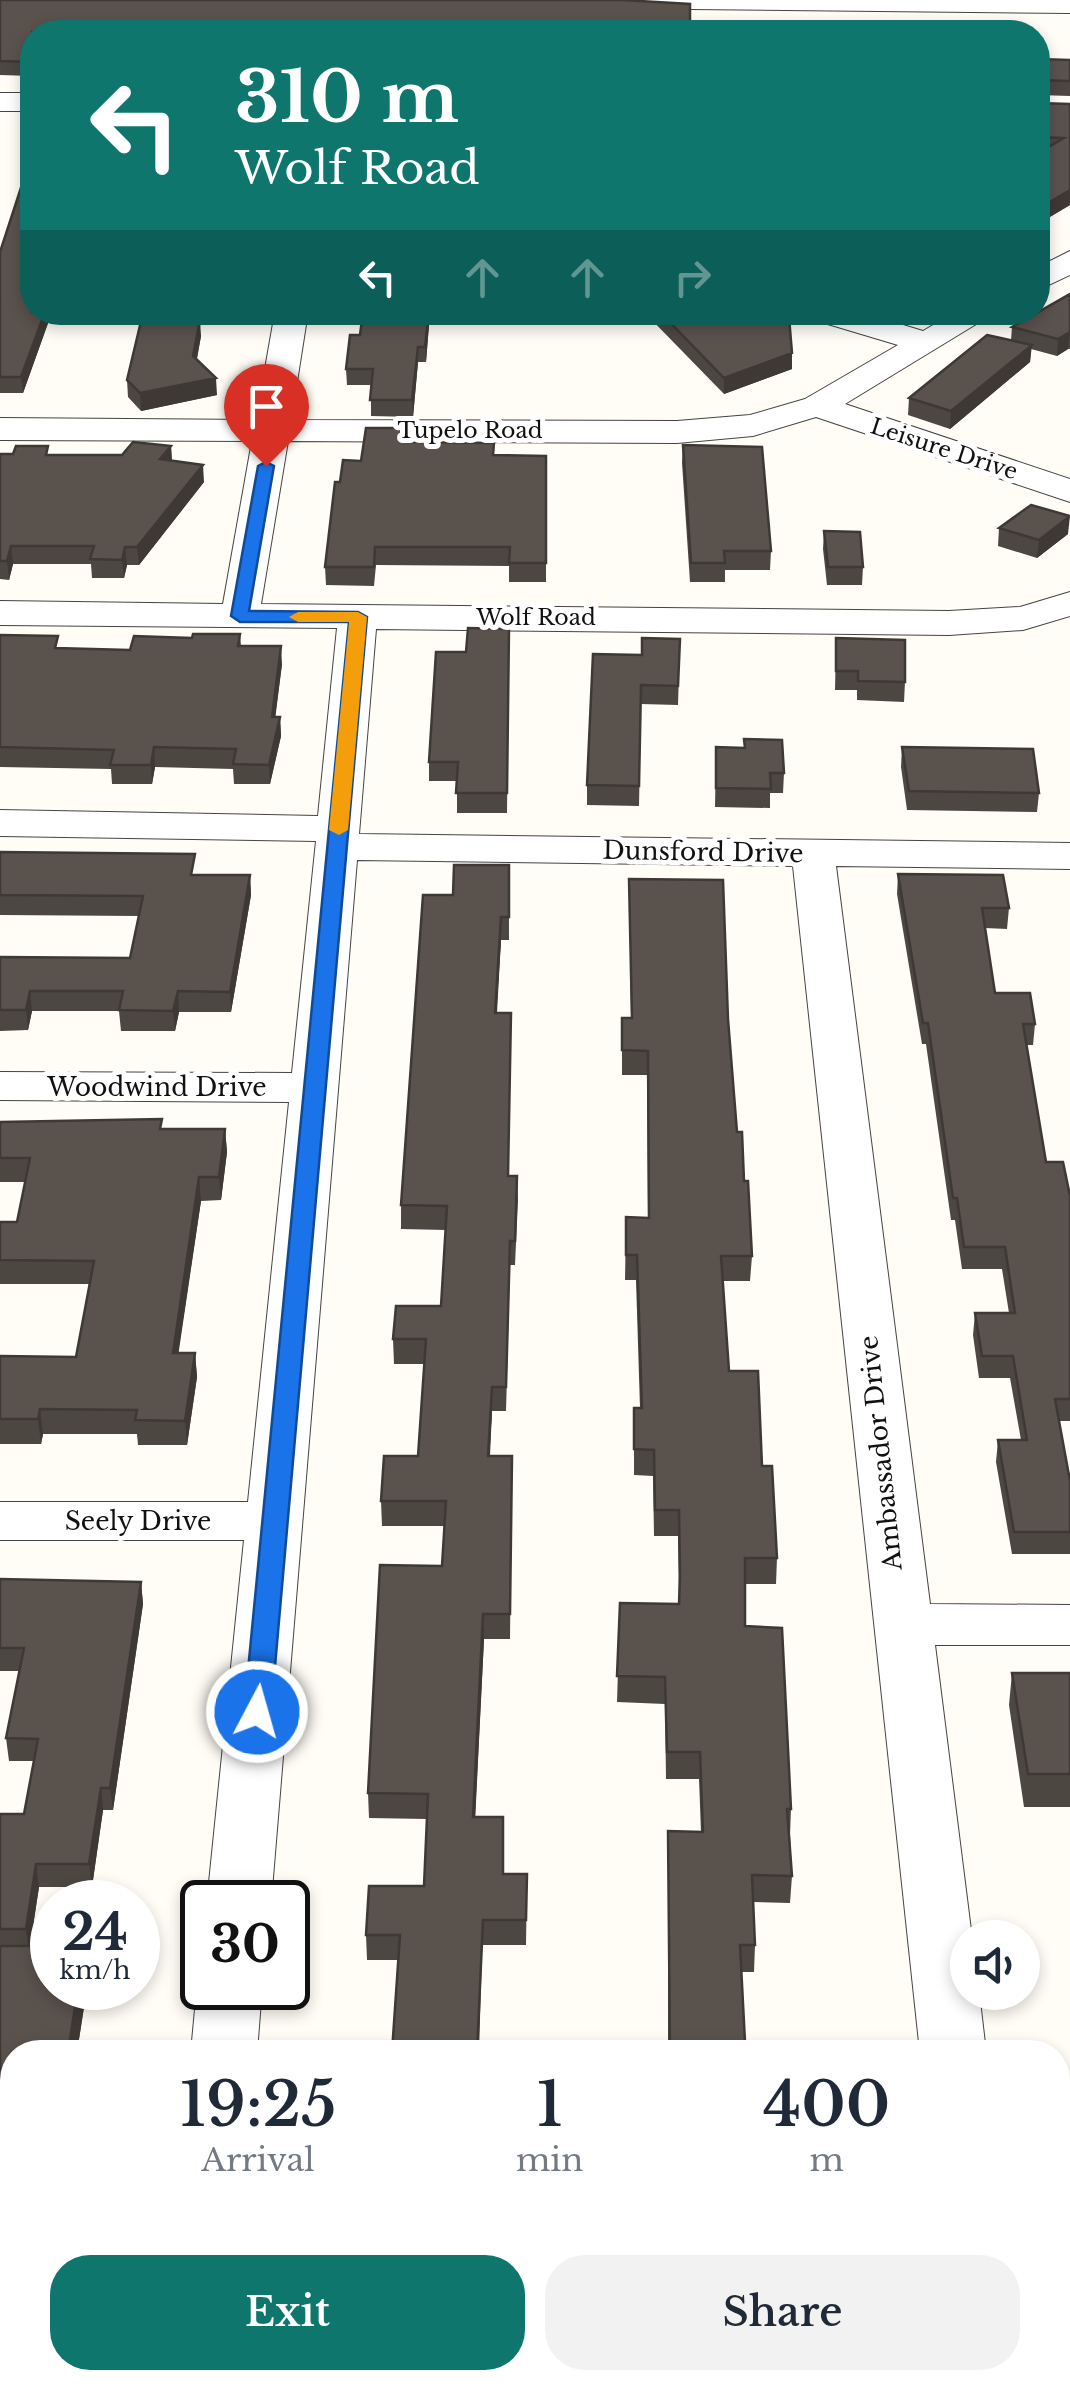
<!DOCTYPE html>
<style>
:root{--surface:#fff;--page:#f2f2f3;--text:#1f2937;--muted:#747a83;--accent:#0f766e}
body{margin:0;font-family:"Libre Baskerville",serif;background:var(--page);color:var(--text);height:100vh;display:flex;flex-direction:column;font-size:38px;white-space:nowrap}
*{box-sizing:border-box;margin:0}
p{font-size:32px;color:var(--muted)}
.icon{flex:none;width:55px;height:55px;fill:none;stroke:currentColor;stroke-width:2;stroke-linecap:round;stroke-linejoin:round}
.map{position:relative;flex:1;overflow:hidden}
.side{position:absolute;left:0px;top:2040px;width:1070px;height:350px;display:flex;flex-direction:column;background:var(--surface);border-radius:40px 40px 0 0;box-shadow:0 5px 15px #0003}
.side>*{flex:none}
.hud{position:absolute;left:20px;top:20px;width:1030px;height:305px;border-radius:40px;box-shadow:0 5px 15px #0003;background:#0f766e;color:#fff;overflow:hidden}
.fabs{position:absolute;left:950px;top:1920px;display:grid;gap:20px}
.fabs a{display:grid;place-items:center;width:90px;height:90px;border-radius:50%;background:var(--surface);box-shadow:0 5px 15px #0003;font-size:50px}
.speed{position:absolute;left:30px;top:1880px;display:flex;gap:20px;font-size:50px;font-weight:700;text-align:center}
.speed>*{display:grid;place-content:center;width:130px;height:130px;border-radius:50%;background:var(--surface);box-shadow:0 5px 15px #0003;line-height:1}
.speed small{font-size:25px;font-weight:400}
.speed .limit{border:5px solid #111;border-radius:15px;background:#fff;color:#111}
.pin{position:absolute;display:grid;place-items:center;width:85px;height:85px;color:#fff;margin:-102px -42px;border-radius:50% 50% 50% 0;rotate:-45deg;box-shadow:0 0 10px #0007}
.pin .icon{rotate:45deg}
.me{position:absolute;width:110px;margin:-55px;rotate:6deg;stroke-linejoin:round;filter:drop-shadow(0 0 8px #0008)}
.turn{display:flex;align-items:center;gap:35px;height:210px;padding:0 50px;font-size:45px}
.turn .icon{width:130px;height:130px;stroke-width:2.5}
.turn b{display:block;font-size:70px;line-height:85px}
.lanes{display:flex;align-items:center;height:95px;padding:0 50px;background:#0003;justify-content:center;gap:50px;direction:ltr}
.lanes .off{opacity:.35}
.eta{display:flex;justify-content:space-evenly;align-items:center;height:170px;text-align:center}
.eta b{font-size:60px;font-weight:600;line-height:70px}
.cta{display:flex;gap:20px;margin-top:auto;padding:20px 50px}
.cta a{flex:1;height:115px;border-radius:40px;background:var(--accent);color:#fff;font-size:40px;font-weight:600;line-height:115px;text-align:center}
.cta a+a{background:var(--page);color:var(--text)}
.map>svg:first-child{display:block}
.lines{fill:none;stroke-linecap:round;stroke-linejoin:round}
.minor-casing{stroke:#444;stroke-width:2}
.minor{fill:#fff;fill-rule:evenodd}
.wall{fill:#4d4742}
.shaded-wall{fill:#3f3936}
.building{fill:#5a524d;stroke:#3f3936;stroke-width:2.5}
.route{fill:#1a73e8;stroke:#114b97;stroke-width:2.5}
.slow{fill:#f59e0b}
.labels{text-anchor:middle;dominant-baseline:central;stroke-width:10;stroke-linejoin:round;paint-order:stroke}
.far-street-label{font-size:22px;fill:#111;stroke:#fff}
.street-label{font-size:25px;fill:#111;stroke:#fff}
</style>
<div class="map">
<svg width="1070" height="2390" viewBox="0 0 1070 2390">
<rect width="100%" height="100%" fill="#fffdf5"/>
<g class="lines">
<defs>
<path id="minor" d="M582,0H1070V13L595,8Z
M0,93H32V111H0Z
M1070,251V275L1038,290V267Z
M275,312H308L291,420L677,421L750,415L805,399L898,345L811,319L807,312H860L923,331L955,312H996L845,404L1070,479V502L816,417L753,436L677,443L288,441L261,604L949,611L1020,607L1070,592V616L1023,630L949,635L376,629L359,834L1070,843V869L836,866L930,1604L1070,1605V1645H935L972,1938H968V1992H979L986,2052H920L793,866L357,860L271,1902H207L244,1540H0V1502H248L289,1102L0,1100V1072L292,1073L316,841L0,836V810L318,816L337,628L0,625V601L223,604L252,441L0,440V418L256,420Z
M202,1978V1988H262L257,2052H191L197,1988Z
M1058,2165H1070V2223H1058Z
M156,2378H228V2390H154Z
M956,2378H1028L1031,2390H957Z"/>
</defs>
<use href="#minor" class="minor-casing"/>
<use href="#minor" class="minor"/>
</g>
<path class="wall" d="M0,0L32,32V80V76L0,75Z
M1038,59L1070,60V96L1038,95Z
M1038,103L1070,104V205L1038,224Z
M32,109V143H26L25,129Z
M29,168L32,312H52L23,393H0V252Z
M1070,294V349H1068L1057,356L1031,349L1030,362L950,429L908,415L909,398L1011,340L1012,327Z
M152,312H196L195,319L201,336L197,359L217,395L141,411L128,397L127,380Z
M363,312H430L426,362H418L413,417L371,416V385H347L346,369L360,335Z
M644,312H713L792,369L724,394Z
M410,442L494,455L546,456V582H509V566L376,565L374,586L326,585L325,567L340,482L361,461Z
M683,445L771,551L770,570H725V582H690L682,463Z
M171,446L172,461L204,482L139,565H127L124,578H92L91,564H13L9,580L0,579V454L122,455Z
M999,528L1068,534L1037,558L998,546Z
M824,531L863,567L862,585H827L823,549Z
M509,629L507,813H457V781H429V762L466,652Z
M240,634L241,646L282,664L275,717H280L281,736L270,784H234L233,769L155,767L152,784H112L111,769L0,767V635L59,648L130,650L192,638Z
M836,638L905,682L904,702L857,700V690H835Z
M680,639L678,705L641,704L639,806L587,805V785L642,655Z
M716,747L784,773L783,793H770V808L715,807Z
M902,747L1039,793L1037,812L907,810L901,767Z
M0,852L196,875H250L251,895L231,1012H179L175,1031H121L119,1011H32L28,1030L0,1031V957L130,958L139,916L0,915Z
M509,865V940H501L497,1013L508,1176H517L518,1200L515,1265H510L506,1411H492L490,1456H512L510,1639H484L475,1817L503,1874H527L526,1945H483L398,1960H367L366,1935L424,1886L427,1819L369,1818L368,1793L442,1566L444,1526H382L381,1501L418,1456L424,1364H394L393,1339L441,1306L446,1230L401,1229V1205L453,895Z
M898,874L1009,908L1007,929L985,928L995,993L1035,1024L1033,1045H1027L1046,1162L1070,1196V1421H1059L1070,1481V1554H1012L996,1462L998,1440H1021L1010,1378H979L973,1335L975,1313H1009L1002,1269H962L955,1220H951L926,1044H922L897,894Z
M629,879L728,1019L737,1132L744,1181L752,1256L750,1281H723L729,1371L762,1466L777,1558L776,1584H745V1626L791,1809L790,1835L792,1876L790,1903L753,1902L755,1945L754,1972H741L745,2042L818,2052H668V1831L701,1832L699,1779H666L665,1704L617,1702L620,1603L679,1604V1599L678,1536H654L653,1476L634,1475V1408H640L636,1280H625L626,1217L648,1218L647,1075H622V1018H631Z
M0,1122L163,1129H225L227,1152L221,1200L201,1201L178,1353H195L197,1377L187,1445H138L137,1434H43L41,1444H0V1356L76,1357L89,1284H0V1222H17L25,1182H0Z
M0,1579L141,1582L143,1604L113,1810H103L92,1887H39L30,1946L87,1988L77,2052H12V2101L5,2133H12V2222L0,2221V1814H24L34,1761H9L6,1738L20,1671H0Z
M1012,1673H1070V1807H1024L1009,1705Z"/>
<path class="shaded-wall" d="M1070,190V205L1038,224V209Z
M45,312H52L23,393L21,377Z
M429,312H430L426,362L425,347Z
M200,320L201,336L194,373L193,356Z
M1070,332L1068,349L1057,356L1058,339Z
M1032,345L1030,362L950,429L951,411Z
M418,347V362L413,417L412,400Z
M792,353V369L724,394V378Z
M216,378L217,395L141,411L140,393Z
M171,446L172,464L160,459Z
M203,465L204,482L139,565L137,547Z
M1070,516L1068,534L1037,558L1039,540Z
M11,546L13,564L9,580L7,561Z
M125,547L127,565L124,578L122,560Z
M281,646L282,664L273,736L272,717Z
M280,717L281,736L270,784L269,765Z
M154,747L155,767L152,784L151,765Z
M250,875L251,895L231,1012L230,992Z
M501,917V940L495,1036V1013Z
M30,991L32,1011L28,1030L26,1010Z
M178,991L179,1012L175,1031L173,1011Z
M225,1129L227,1152L221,1200L219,1177Z
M199,1177L201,1201L175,1377L173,1353Z
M195,1353L197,1377L187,1445L185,1421Z
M492,1387V1411L488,1481V1456Z
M40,1409L43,1434L41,1444L38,1419Z
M141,1582L143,1604L113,1810L110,1788Z
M483,1614L484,1639L474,1843L473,1817Z
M101,1788L103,1810L92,1887L89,1864Z
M36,1864L39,1887L29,1952L26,1929Z
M483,1920L479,2052H477Z
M78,1988H87L77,2052H68Z
M7,2071L12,2101L0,2161V2107Z
M11,2322L12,2333V2374L10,2390H1Z"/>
<path class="building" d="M0,0H623L690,4V32H32V62L0,61Z
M1038,59L1070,60V81L1038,80Z
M1038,103L1070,104V190L1038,209V153L1064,138L1038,137Z
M32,109V129H25Z
M32,154V312H45L21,377H0V252Z
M1070,294V332L1058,339L1012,327Z
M152,312H194L193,318L200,320L193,356L216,378L140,393L127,380L142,317H151Z
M363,312H429L425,347H418L412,400H370L373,369H346L350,335H360Z
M660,312H713L717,317H789L792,353L724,378Z
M987,335L1032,345L951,411L909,398Z
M366,428H410L408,442L494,443L493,455L546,456V563H509L510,547H375L374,567H325L335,482H340L343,460L361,461Z
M133,442L171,446L160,459L203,465L137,547H125L122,560L90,559L94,546H11L7,561H0V454H13L16,446H48L46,455H122Z
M683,445L762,447L771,551H724L725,563H691Z
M1031,505L1070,516L1039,540L999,528Z
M824,531L860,532L863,567H828Z
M468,628L509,629L507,793H456L458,762H429L436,652H466Z
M193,634H240L238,646H281L272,717H280L269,765L233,764L236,749L154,747L151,765H110L114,750L0,747V635L58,636L55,648L130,650L134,636L192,638Z
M642,638L680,639L678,686L641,685L639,786L587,785L593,654L642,655Z
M836,638L905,640V682L858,681V671H836Z
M744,739L782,740L784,773H770L771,789L716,788V747L745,748Z
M902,747L1033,749L1039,793L909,791Z
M0,852L195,854L191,875H250L230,992L178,991L173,1011L119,1010L123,991H30L26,1010H0V957L130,958L143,896L0,895Z
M454,865H509V917H501L495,1013H511L508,1176H517L515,1241H510L506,1387H492L488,1456H512L510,1614H483L473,1817H503V1874H527L526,1920H483L477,2052H392L400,1935H366L369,1886H424L428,1794L368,1793L380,1565L442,1566L446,1501H381L384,1456H418L426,1339H393L396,1306H441L447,1206L401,1205L423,895H453Z
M898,874L1003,875L1009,908H982L995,993H1030L1035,1024H1023L1046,1162H1063L1070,1196V1399H1055L1070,1481V1532H1014L998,1440H1027L1013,1356H982L975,1313H1015L1005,1247H964L957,1198H953L928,1023H923Z
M629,879L723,880L728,1019L737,1132H742L744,1181H748L752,1256H721L729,1371H758L762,1466H772L777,1558H745V1626L782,1628L791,1809H787L792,1876L752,1875L755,1945H740L745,2042L817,2043L818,2052H670L668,1831L703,1832L700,1752H667L665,1677L617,1676L620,1603L679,1604L680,1575L679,1510H655L654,1450L634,1449V1408H642L637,1255H626V1217L649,1218L648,1051L622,1050V1018H632Z
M162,1119L160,1129H225L219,1177H199L173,1353H195L185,1421L135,1420L137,1410L40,1409L38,1419H0V1356L76,1357L94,1261L0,1260V1222H17L30,1158H0V1122Z
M0,1579L141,1582L110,1788H101L89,1864H36L26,1929H0V1814H24L38,1739L6,1738L24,1648H0Z
M1012,1673H1070V1774H1028Z
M0,1946H52V1988H78L68,2052H12V2071H7L0,2107Z
M0,2132L12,2133V2192L0,2191Z
M0,2263H12V2322H11L1,2390Z
M326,2378H459L458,2390L324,2388Z
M725,2378H846L847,2390H726Z"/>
<path class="route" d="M266,462L274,466L249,611L358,612L367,617L271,1712L257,1721L244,1712L349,622H240L231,616L258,466Z"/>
<path class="slow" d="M358,612L367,617L348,830L339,835L329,830L349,622H298L289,617L298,612Z"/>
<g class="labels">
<g class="far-street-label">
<text x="470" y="430">Tupelo Road</text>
<text transform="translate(944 449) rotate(18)">Leisure Drive</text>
<text x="536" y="617">Wolf Road</text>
</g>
<g class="street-label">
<text transform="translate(703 852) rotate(1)">Dunsford Drive</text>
<text x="157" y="1087">Woodwind Drive</text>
<text transform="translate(881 1453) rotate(-96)">Ambassador Drive</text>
<text x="138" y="1521">Seely Drive</text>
</g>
</g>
</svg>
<div class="fabs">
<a><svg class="icon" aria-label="sound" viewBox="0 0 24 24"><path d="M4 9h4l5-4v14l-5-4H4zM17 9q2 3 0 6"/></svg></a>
</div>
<div class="speed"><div>24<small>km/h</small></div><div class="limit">30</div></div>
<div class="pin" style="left:266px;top:466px;background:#d93025"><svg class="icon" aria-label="arrive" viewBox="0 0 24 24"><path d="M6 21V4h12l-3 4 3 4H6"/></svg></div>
<svg class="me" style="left:257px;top:1712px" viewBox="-20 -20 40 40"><circle r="17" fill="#1a73e8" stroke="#fff" stroke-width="3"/><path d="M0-11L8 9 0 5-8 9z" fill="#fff"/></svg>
<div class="hud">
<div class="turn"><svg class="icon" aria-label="left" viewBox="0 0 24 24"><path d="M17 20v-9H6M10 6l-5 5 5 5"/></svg><div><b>310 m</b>Wolf Road</div></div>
<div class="lanes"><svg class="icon" aria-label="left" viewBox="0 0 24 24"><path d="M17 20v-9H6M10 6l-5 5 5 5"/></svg><svg class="icon off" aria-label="ahead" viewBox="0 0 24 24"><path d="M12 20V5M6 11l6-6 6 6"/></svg><svg class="icon off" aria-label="ahead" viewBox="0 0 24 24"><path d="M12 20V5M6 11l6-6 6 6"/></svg><svg class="icon off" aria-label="right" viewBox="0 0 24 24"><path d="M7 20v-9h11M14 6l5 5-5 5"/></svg></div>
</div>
<section class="side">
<div class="eta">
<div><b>19:25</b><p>Arrival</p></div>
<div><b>1</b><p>min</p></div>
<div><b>400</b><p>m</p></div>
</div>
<div class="cta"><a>Exit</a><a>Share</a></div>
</section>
</div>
